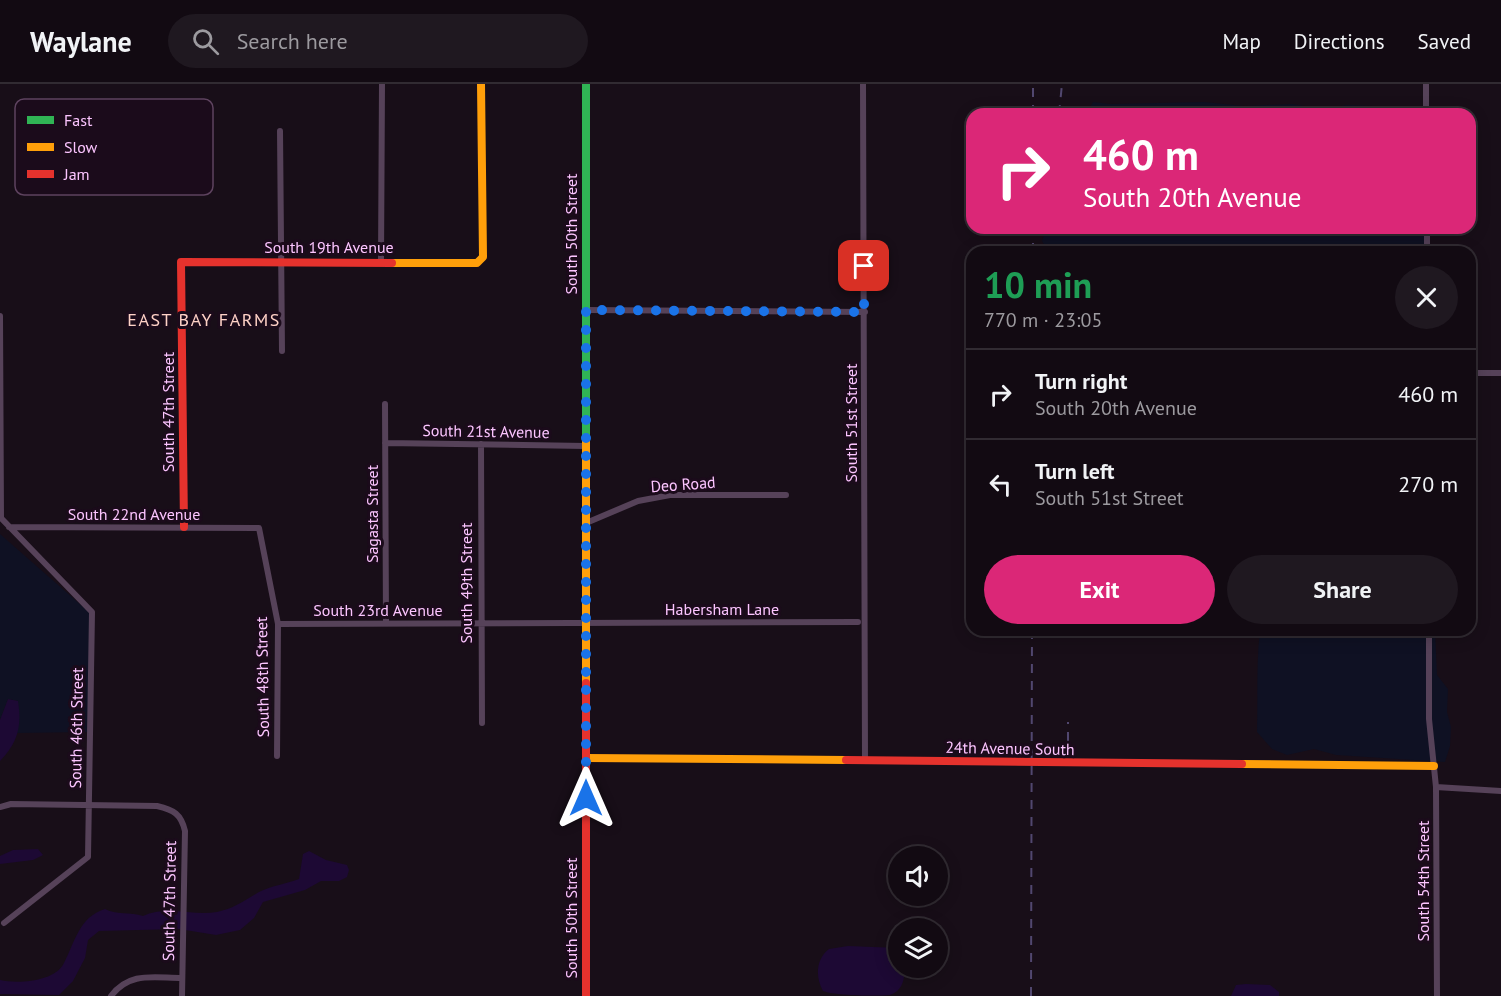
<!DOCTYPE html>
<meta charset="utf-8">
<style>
:root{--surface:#120a12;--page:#1f1820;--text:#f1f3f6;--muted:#9c9a9f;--line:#312b32;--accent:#db2777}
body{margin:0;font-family:"PT Sans",sans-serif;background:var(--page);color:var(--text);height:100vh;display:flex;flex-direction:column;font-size:22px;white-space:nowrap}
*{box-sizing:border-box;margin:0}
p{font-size:20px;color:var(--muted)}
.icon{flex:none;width:33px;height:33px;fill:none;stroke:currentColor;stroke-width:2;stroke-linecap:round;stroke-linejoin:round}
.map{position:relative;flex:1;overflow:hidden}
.drawer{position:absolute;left:966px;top:162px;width:510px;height:390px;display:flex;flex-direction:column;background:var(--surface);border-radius:18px;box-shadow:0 3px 15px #0003,0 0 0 2px var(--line)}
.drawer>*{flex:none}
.top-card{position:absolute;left:966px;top:24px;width:510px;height:126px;border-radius:18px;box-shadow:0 3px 15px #0003,0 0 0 2px var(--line);background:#db2777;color:#fff;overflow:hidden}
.fabs{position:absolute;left:888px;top:762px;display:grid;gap:12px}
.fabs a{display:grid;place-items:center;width:60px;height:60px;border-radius:50%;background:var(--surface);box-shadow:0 3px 15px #0003,0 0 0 2px var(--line);font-size:30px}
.pin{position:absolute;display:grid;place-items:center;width:51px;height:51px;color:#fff;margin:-26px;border-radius:12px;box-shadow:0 3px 9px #0006}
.me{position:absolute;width:66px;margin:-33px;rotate:0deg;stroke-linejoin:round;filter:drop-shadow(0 0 4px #0008)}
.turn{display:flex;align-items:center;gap:21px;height:126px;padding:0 18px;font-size:27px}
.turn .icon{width:78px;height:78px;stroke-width:2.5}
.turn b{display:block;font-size:42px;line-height:51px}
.round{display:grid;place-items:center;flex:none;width:63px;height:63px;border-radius:32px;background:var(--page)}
.head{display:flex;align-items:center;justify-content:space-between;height:102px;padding:0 18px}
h1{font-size:36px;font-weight:800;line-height:45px;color:#1e9e55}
.cta{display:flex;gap:12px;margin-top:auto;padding:12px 18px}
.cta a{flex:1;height:69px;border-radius:36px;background:var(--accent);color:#fff;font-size:24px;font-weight:800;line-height:69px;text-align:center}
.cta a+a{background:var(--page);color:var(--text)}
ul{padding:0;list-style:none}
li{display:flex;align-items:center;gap:18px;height:90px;padding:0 18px;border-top:2px solid var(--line)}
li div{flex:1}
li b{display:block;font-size:22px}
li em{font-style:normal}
header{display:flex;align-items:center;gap:36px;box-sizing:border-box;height:84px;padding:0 30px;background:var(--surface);border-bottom:2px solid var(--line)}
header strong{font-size:28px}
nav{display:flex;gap:33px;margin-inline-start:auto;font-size:21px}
.search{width:420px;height:54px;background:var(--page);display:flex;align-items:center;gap:15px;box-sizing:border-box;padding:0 21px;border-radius:33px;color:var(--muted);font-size:22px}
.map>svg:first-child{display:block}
.green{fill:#0f1123}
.water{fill:#1d0934}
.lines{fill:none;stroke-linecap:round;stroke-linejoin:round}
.street{stroke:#564259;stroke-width:6}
.fast{stroke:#30b455;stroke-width:8}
.slow{stroke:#ff9f0a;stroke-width:8}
.jam{stroke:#e5322d;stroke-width:8}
.rail{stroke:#51476f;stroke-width:2;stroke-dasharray:9 8;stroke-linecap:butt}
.route{stroke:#1a73e8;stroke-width:10;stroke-dasharray:0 18}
.labels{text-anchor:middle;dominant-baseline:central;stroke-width:6;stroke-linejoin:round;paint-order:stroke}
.street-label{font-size:16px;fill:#fcc5ff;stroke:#1b0b1b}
.neighbourhood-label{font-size:18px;letter-spacing:1.5px;fill:#ffd2c7;stroke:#1b0b1b}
.key{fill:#1b0b1b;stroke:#5e435f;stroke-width:1.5}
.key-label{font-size:16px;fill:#fcc5ff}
</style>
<header>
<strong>Waylane</strong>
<div class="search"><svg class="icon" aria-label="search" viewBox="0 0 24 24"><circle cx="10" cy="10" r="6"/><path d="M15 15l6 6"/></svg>Search here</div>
<nav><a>Map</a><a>Directions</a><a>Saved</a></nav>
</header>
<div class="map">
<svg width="1501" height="912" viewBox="0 0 1501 912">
<rect width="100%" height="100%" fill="#180e18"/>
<path class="green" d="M1093,18L1110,20L1204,18L1244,22L1292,20L1323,25L1347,21L1373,22L1378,28L1091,30L1087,28Z
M1046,144H1424V168H1048L1042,157Z
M0,450L90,529L89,648L17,649L18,617L8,615L0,636Z
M1260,546H1435L1437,591L1448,605L1447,628L1451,643L1450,662L1445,678L1336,671L1314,665L1287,671L1272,665L1257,648C1258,614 1256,580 1260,546Z"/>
<path class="water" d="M8,615L18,617C22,642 18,659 0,677V636Z
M38,765L43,771L33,776L0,780V772L13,766Z
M309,767L326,776L347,781L349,786L347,793L339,797H321L305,806L263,818L254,834L240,846L216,851L179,845L99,847L88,856L85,874L73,897L59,911L0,910V896C17,900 55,898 64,879C75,858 79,833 105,825C115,831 131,828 143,832C166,821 193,832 217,828C233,825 246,816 259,808C270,802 286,800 299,795L303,770Z
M848,862L898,864V884H904C905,894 903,907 890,911C877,912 836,912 823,907C815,893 816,875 829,865Z
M1246,900L1270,901L1279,908V912H1231L1236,901Z"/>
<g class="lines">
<path class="street" d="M863,0L865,677
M1426,0V30
M280,47L282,267
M1427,144V168
M381,179L382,0
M586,226L865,228
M0,232L1,434L92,528L88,773L4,839
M1470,289H1501
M385,320L386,539
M385,359L586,362
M481,360L482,639
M586,439L638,417L670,411H786
M9,443L259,444L278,540L277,672
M278,540L858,538
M1429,546V635L1436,703L1437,912
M1436,703L1501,707
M0,723L11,720L157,722C174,726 181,730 185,747L182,912
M111,912C130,887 154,894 182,894"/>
<path class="fast" d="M586,0V356"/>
<path class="slow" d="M392,179H477L483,173L481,0
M586,356V599
M586,674L846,676
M1242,680L1434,682"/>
<path class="jam" d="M184,443L181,178L392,179
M586,599V912
M846,676L1242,680"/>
<path class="rail" d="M1033,30V0
M1059,30L1062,0
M1033,168V144
M1068,657V638
M1031,912L1032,546"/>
</g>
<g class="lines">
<path class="route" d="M586,714V226L864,228V182"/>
</g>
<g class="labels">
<g class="street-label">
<text transform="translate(571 150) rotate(-90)">South 50th Street</text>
<text x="329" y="163">South 19th Avenue</text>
<text transform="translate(168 328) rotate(-90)">South 47th Street</text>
<text transform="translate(851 339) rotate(-90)">South 51st Street</text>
<text transform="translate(486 347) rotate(1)">South 21st Avenue</text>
<text transform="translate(683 400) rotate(-4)">Deo Road</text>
<text x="134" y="430">South 22nd Avenue</text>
<text transform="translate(372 430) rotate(-90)">Sagasta Street</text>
<text transform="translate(466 499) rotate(-90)">South 49th Street</text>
<text x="722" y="525">Habersham Lane</text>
<text x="378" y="526">South 23rd Avenue</text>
<text transform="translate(262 593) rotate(-91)">South 48th Street</text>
<text transform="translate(76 644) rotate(-89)">South 46th Street</text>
<text transform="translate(1010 664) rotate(1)">24th Avenue South</text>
<text transform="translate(1423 797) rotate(-90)">South 54th Street</text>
<text transform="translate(169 817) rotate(-89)">South 47th Street</text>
<text transform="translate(571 834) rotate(-90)">South 50th Street</text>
</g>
<g class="neighbourhood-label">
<text x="204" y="235">EAST BAY FARMS</text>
</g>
</g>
<rect x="15" y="15" width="198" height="96" rx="9" class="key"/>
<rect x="27" y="32" width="27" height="8" fill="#30b455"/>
<rect x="27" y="59" width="27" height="8" fill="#ff9f0a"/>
<rect x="27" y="86" width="27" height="8" fill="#e5322d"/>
<g class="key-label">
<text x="64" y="42">Fast</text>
<text x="64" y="69">Slow</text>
<text x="64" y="96">Jam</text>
</g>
</svg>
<div class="fabs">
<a><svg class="icon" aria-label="sound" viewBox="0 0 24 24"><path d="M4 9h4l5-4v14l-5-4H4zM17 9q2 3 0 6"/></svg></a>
<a><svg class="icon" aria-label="layers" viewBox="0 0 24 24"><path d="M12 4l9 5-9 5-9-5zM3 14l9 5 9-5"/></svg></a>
</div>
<div class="pin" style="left:864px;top:182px;background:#d93025"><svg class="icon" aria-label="arrive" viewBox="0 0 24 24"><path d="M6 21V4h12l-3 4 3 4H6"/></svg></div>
<svg class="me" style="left:586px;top:714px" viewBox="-20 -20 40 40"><path d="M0-17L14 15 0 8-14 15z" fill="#1a73e8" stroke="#fff" stroke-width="4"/></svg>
<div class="top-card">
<div class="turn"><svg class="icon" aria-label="right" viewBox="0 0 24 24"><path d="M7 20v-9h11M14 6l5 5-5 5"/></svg><div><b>460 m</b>South 20th Avenue</div></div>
</div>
<section class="drawer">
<div class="head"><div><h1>10 min</h1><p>770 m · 23:05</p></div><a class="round"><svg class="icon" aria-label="close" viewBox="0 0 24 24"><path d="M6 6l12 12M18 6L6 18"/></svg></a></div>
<ul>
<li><svg class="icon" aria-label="right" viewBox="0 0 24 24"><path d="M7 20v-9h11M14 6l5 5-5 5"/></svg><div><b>Turn right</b><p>South 20th Avenue</p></div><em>460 m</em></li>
<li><svg class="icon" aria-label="left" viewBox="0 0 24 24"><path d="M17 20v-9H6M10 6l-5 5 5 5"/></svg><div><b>Turn left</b><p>South 51st Street</p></div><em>270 m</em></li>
</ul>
<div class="cta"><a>Exit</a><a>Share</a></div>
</section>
</div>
